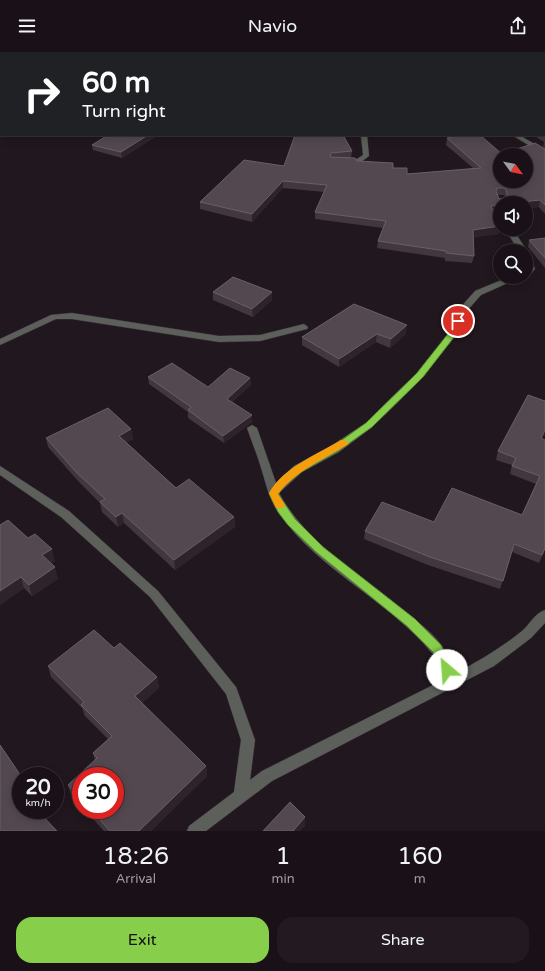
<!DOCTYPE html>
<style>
:root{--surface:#191117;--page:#221a20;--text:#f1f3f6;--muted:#9f9da1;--line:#373136;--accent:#87cf4a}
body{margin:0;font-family:"Varela Round",sans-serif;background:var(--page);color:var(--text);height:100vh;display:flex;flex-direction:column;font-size:15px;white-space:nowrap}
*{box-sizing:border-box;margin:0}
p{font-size:13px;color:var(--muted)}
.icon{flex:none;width:22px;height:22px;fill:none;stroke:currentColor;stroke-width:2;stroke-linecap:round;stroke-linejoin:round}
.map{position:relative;height:779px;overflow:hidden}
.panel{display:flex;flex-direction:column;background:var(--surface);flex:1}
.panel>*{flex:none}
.top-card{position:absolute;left:0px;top:0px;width:545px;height:84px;box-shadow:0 2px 10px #0003,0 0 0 1px var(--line);background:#202124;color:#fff;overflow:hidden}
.needle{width:26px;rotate:123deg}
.buttons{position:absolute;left:493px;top:96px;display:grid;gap:8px}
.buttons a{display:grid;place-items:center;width:40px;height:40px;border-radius:50%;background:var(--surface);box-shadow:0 2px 10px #0003,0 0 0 1px var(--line);font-size:20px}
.speed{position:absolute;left:12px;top:715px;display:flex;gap:8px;font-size:20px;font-weight:700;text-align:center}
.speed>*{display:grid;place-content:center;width:52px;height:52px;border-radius:50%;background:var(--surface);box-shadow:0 2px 10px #0003,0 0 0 1px var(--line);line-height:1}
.speed small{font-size:10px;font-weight:400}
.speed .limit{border:6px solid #d22;background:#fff;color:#111}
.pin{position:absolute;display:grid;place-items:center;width:34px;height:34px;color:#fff;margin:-17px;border:2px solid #fff;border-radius:50%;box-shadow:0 1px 4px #0007}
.me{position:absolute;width:44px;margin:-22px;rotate:333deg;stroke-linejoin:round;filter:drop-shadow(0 0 3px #0008)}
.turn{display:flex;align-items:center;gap:14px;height:84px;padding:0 16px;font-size:18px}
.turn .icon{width:52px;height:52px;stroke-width:2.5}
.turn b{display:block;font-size:28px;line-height:34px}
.eta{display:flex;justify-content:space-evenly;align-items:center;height:68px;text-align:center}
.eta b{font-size:24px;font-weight:600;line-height:28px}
.button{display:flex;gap:8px;margin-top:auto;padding:8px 16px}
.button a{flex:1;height:46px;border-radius:16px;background:var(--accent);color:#111;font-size:16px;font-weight:600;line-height:46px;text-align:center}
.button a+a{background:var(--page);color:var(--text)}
header{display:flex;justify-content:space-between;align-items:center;height:52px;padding:0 16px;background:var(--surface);font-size:18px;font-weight:600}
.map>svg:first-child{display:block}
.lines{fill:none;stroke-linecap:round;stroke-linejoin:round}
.minor-casing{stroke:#3c323a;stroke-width:1}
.minor{fill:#5c5f5a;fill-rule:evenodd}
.wall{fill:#42373f;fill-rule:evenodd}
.shaded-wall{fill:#2e232b}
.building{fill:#534850;stroke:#695f66;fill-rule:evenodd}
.route{fill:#87cf4a;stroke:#588730}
.slow{fill:#f59e0b}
</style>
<header><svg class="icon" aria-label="menu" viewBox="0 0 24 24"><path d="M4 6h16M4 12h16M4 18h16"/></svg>Navio<svg class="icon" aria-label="share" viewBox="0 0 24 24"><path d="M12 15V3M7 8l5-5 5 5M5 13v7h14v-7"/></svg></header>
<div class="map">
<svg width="545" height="779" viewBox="0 0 545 779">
<rect width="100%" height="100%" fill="#21171f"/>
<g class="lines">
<defs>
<path id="minor" d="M465,0H474L475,1H466Z
M538,0H545V2L537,1Z
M361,83H367L369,104L361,110L343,112V110L357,107L363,103Z
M512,83H519L545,98V103Z
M505,177H513L527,199L526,200V199H519Z
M526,202L530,204L535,217L529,224H526Z
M509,225H521L481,243L466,260L458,280L423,325L372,375L339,400L302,420L279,441C305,489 356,520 397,553C410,564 433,580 442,594C447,603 451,612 456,621C479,609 501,596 522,579C530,572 535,561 545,558V571L531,586L494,614L272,729L206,779H187L189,774L234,740L241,688L226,642L150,545L61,465L0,423V414L69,459L158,539L236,635L255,688L250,728L262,719L445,627C441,618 438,607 431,600C387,547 318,518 279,461C269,447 267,435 262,419C258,405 252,390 247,376L252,373L257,376L276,431L294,414L331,394L366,371L417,321L451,278L459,257L475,239Z
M72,261L219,284L260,283L304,272L308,275L307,277L260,289L219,290L72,267H56L0,293V287L51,263Z"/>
</defs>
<use href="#minor" class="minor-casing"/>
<use href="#minor" class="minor"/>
</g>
<path class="wall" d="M0,0H459L458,1H1V49L0,48Z
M544,14H545V44L544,43Z
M544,53H545V162L539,155L526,156V151H500V160H494L499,182L473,185L474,204L472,211L445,209V206L377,196L378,189L383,176L315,167V160L324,140L283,136L252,170L200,157V150L284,114L295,83L352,99L351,106L357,109L393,116L407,122L473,116L446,93L447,86L502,102L545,96L543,95L544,90L533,83H544ZM497,143H504L505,146L499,147Z
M158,83L122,106L93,98L92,93Z
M545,186V216L528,195L529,188Z
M213,240L272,248L253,265L213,248Z
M354,252L406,282L390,296L376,290L339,315L302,293V285Z
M148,325L208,335L250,326L251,333L232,350L252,370L224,391L188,366V360L149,332Z
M545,349V381L542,387L545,388V498L539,511L512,500L500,537L428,513L364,487L365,479L434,470L522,463L536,432L510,422L512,413L496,408L498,399Z
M131,377L133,387L126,390L176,436L234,465L235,475L175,518L124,471L118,475L102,460L100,451L79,430L48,395L46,386Z
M0,473L28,486L55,509L51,511L58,527L32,544L24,536L0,553Z
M114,596L157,625L159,636L142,651L206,714L207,724L151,779H104L85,758H115L81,724V754L71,743L68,733L95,709L93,701L108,687L85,664L82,656L51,625L48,614Z"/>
<path class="shaded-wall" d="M453,0H459L458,1H451Z
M148,83H158L122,106L121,100Z
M283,129V136L252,170V162Z
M540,148L539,155L526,156V151H514Z
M500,153V160L489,161L491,154Z
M500,174L499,182L472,186L473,178Z
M272,240V248L253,265L252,257Z
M407,273L406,282L390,296L391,287Z
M377,282L376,290L339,315V307Z
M250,326L251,333L227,354V347Z
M252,363V370L224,391L223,384Z
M131,377L133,387L121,394L119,384Z
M545,378V381L538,395L541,386Z
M122,461L124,471L118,475L116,465Z
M234,465L235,475L175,518L174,508Z
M52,497L55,509L46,515L42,503Z
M55,515L58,527L32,544L29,533Z
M21,525L24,536L0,553V539Z
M157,625L159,636L138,655L135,644Z
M206,714L207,724L151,779H139Z
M21,731V742L15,735Z
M305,765V774L300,779H293Z"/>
<path class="building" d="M0,0H401V1H1V44L0,43Z
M411,0H453L451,1H412Z
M544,14H545V37L544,36Z
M544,53H545V83L544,82Z
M108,83H148L121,100L92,93Z
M295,83H343L352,99L331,101L330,105L355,106L357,109L393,111V116H407V122L481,116L447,86L463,83H480L502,102L535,91L545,97V153L540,148L514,151H500V153L491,154L500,174L473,178L474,204L446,201V199L378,189L386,169L315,160L327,133L283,129L252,162L200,150L244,108L284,114ZM500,103H526V129H500ZM497,136H505L508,145L499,147L496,139Z
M545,186V206L529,188Z
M233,225L272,240L252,257L213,240Z
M354,252L407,273L391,287L377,282L339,307L302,285Z
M172,311L208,335L230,316L250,326L227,347L252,363L223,384L188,358L191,355L148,325Z
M528,343L545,349V378L541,386L545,388V496L542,503L514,492L503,529L430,505L365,479L382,450L434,470L452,436L522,463L540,424L512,414L516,406L498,399Z
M108,356L131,377L119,384L176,436L189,427L234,465L174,508L122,461L116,465L100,450L105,447L77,421L46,386Z
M8,468L28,486L35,482L52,497L42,503L55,515L29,533L21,525L0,539V473Z
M94,578L114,596L120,591L157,625L135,644L206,714L139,779H110L91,758H115V724H81V748L68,733L97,706L93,701L112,684L81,653L84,650L48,614Z
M0,693L21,724V731L15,735L21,741V758H37L57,779H0Z
M290,750L305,765L293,779H263Z"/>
<path class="route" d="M456,267H458L462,269L458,280L423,325L372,375L338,399L301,420L286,432L278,442L295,467L323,495L415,567L441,593L453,618L451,622L447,623L443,622L433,600L407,574L316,500L288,473L278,460L269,441L280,427L294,415L332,395L366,371L417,321L451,278Z"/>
<path class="slow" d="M341,388H344L349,391L347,393C323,407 296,419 278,442L285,453L283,456H276L269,441C284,415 316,403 341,388Z"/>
</svg>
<div class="buttons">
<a><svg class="needle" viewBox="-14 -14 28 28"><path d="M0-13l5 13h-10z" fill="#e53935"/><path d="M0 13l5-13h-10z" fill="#9f9da1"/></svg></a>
<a><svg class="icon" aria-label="sound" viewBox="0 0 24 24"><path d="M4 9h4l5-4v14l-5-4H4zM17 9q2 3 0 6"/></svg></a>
<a><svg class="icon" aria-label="search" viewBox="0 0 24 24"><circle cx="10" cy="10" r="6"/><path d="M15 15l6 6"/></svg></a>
</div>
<div class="speed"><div>20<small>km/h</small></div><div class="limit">30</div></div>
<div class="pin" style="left:458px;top:269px;background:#d93025"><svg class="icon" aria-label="arrive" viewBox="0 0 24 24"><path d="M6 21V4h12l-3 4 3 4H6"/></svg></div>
<svg class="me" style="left:447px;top:618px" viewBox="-20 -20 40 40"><circle r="19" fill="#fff"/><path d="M0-13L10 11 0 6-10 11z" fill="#87cf4a"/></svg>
<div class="top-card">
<div class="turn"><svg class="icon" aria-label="right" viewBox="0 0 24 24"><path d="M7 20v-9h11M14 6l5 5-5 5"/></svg><div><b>60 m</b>Turn right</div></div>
</div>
</div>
<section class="panel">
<div class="eta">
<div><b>18:26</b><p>Arrival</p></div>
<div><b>1</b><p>min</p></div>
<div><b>160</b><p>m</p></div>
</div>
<div class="button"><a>Exit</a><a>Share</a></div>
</section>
